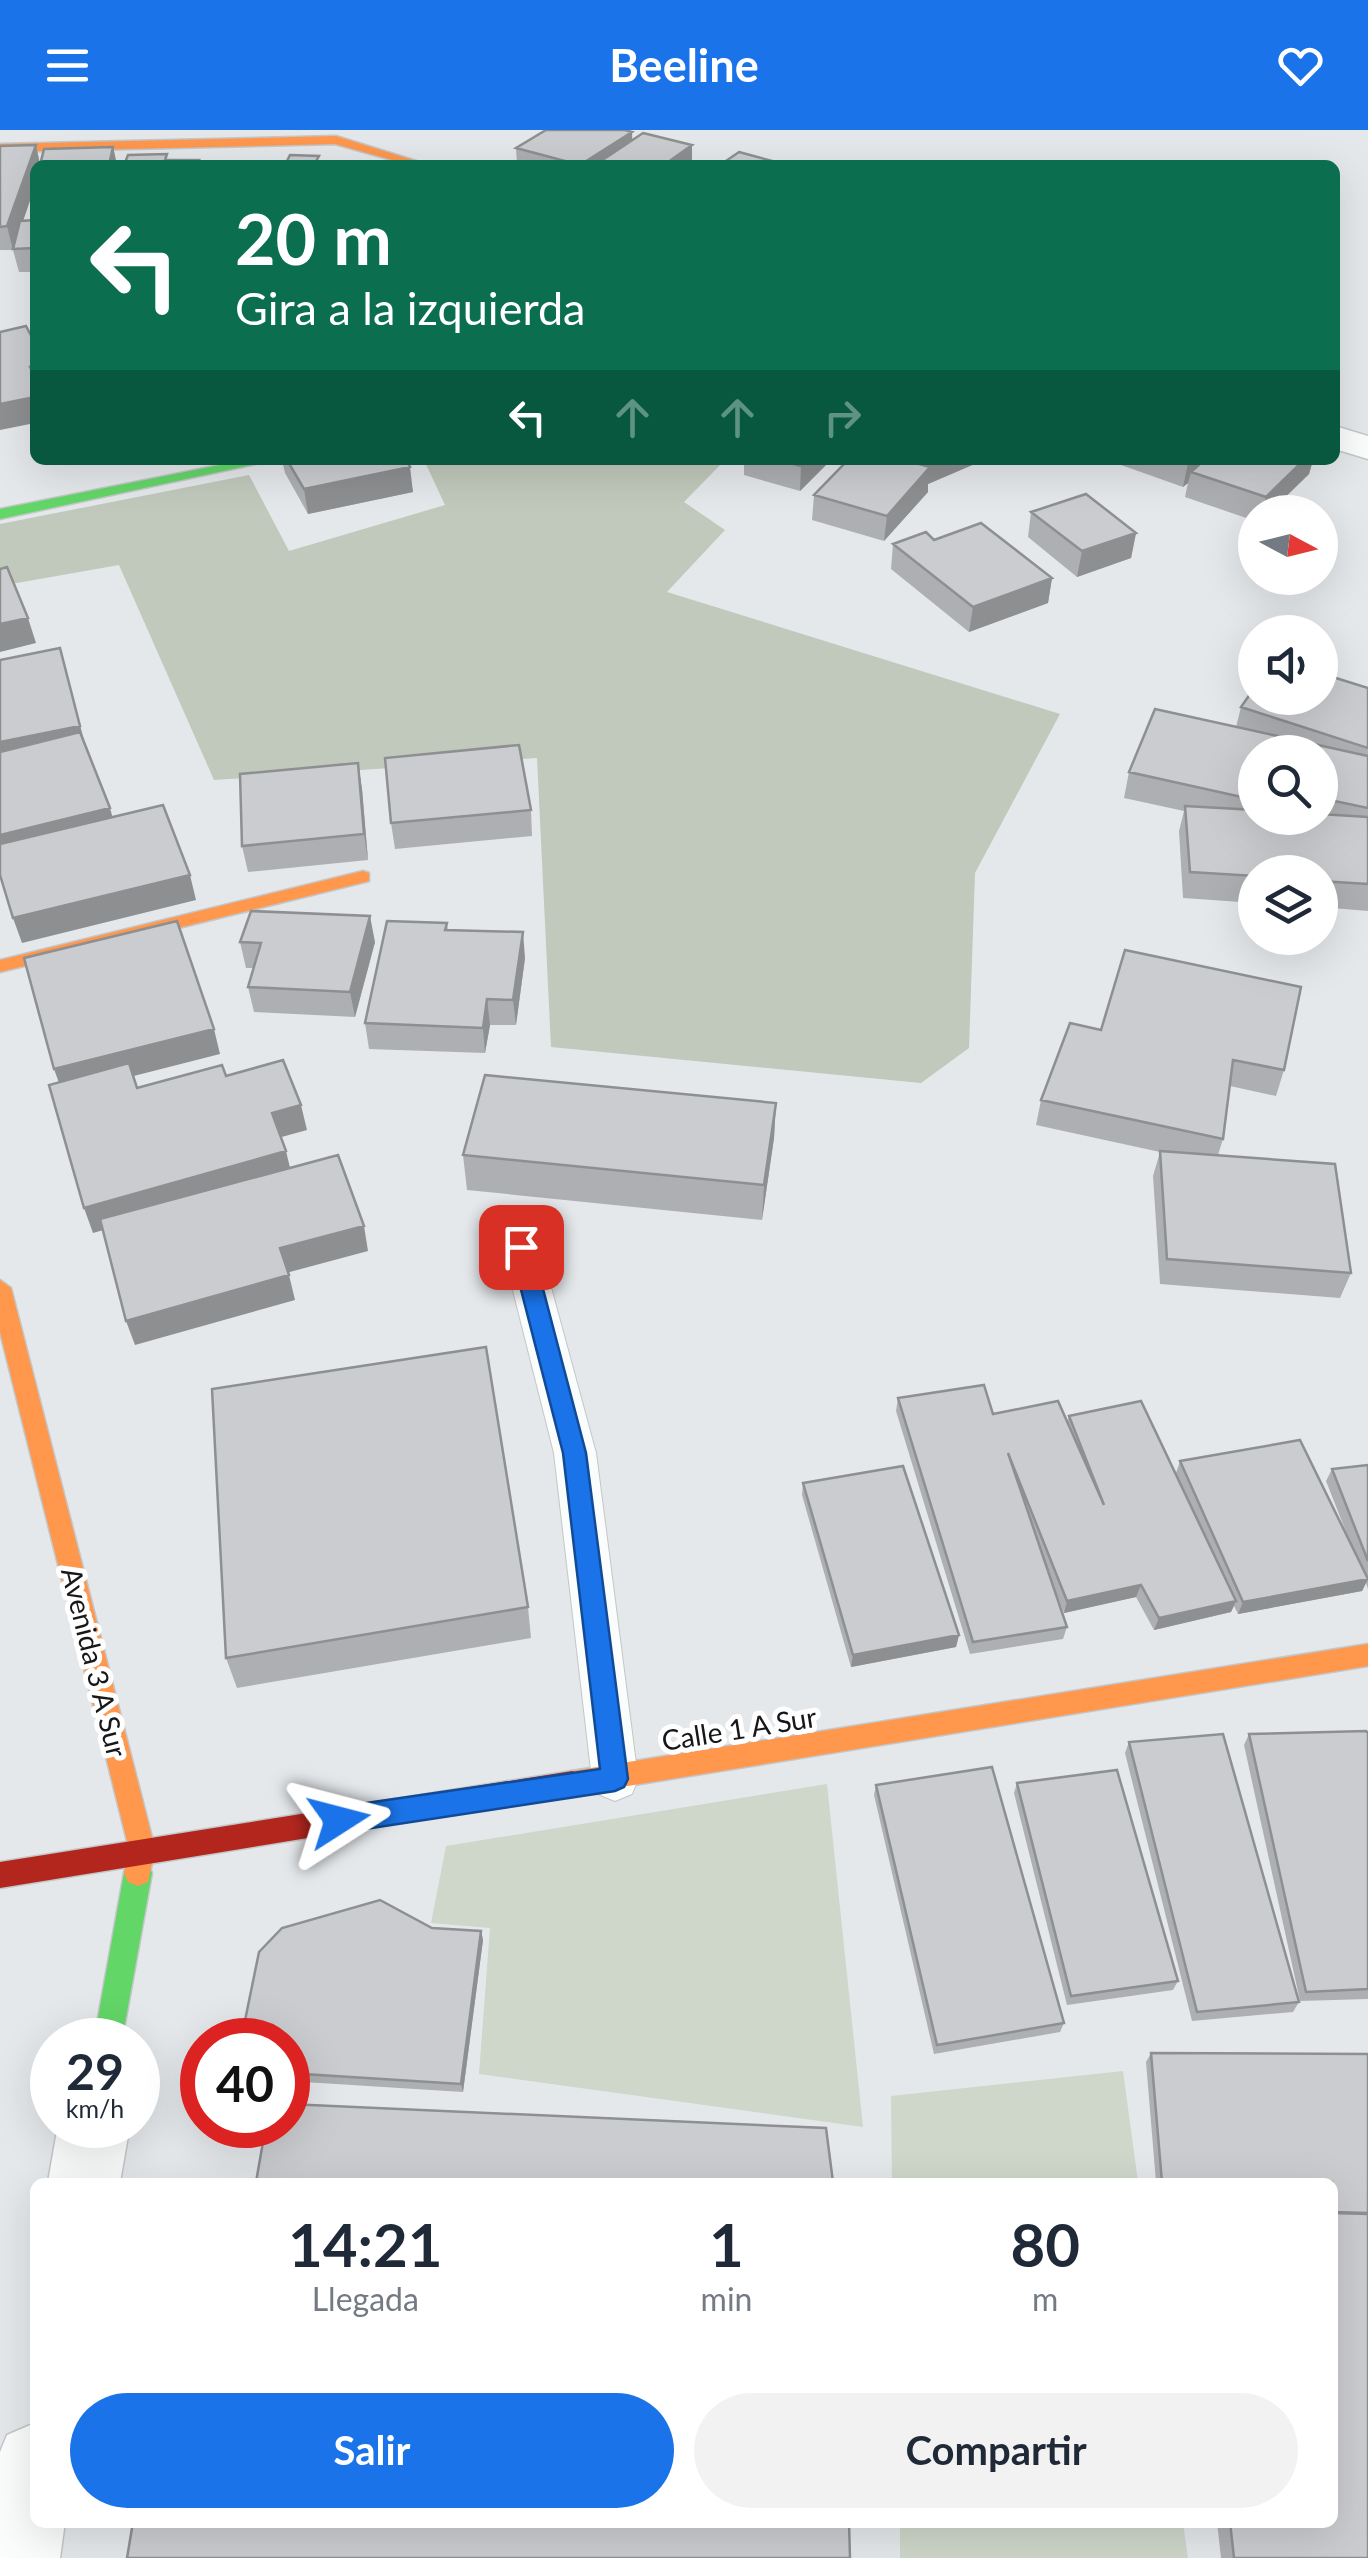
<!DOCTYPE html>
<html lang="es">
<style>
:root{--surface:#fff;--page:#f2f2f3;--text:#1f2937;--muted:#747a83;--accent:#1a73e8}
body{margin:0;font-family:Lato,sans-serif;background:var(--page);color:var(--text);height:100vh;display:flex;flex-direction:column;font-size:38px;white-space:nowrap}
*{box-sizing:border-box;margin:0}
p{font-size:32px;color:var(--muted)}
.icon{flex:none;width:55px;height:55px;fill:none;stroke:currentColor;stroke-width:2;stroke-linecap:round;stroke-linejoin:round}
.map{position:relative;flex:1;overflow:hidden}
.drawer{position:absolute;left:30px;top:2048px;width:1308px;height:350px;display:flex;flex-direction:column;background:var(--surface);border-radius:15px;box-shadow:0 10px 40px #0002}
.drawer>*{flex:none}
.top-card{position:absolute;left:30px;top:30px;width:1310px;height:305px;border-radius:15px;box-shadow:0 10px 40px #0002;background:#0b6e4f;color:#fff;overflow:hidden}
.needle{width:65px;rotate:97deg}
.fabs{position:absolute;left:1238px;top:365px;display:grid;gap:20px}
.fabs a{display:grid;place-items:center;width:100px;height:100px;border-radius:50%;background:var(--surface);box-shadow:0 10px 40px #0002;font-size:50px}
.speed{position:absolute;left:30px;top:1888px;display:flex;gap:20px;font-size:50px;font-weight:700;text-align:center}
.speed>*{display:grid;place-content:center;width:130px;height:130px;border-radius:50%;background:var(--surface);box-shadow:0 10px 40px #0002;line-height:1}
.speed small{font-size:25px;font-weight:400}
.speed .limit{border:15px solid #d22;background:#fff;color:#111}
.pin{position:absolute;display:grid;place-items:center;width:85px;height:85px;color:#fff;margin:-42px;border-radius:20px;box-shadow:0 5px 15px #0006}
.me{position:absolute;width:110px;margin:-55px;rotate:81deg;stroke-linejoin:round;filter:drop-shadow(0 0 8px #0008)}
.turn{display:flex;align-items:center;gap:35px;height:210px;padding:0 40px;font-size:45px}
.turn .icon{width:130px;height:130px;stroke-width:2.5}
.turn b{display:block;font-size:70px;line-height:85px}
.lanes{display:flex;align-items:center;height:95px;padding:0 40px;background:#0003;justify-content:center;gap:50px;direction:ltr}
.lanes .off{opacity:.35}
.eta{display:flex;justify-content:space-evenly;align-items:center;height:170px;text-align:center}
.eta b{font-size:60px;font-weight:700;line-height:70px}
.cta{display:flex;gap:20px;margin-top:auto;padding:20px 40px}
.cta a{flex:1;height:115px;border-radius:60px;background:var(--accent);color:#fff;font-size:40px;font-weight:700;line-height:115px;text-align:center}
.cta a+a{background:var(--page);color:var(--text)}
header{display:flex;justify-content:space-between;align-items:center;height:130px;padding:0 40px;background:var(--accent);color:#fff;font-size:45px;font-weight:700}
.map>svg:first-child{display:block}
.green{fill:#ced7ca}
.forest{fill:#c0c9bc}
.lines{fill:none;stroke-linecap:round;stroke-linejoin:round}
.lane-casing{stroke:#c4c6c8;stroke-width:2}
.street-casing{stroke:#c4c6c8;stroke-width:3}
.fast-casing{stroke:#c4c6c8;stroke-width:3}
.slow-casing{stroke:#c4c6c8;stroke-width:3}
.jam-casing{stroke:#c4c6c8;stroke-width:3}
.lane{fill:#fbfcfc;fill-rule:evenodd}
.street{fill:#fbfcfc;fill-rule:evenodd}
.fast{fill:#63d668;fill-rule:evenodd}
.slow{fill:#ff974d;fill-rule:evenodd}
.jam{fill:#b3261e;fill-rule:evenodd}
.wall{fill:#aeafb2;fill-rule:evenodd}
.shaded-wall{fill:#8d8f91}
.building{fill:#cacccf;stroke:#8d8f91;stroke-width:2.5}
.route{fill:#1a73e8;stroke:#114b97;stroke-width:2.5}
.labels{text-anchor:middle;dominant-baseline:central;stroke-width:10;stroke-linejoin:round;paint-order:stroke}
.street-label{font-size:28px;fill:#161719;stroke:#fff}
</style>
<header><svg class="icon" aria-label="menu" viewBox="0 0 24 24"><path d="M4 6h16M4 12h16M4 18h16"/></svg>Beeline<svg class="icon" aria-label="heart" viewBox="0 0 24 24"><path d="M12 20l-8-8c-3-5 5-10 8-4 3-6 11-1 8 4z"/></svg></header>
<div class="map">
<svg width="1368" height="2428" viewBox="0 0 1368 2428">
<rect width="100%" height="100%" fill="#e5e8eb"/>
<path class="green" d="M827,1654L863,1997L479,1944L490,1798L431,1793L446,1716Z
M1123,1941L1138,2052H892L891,1966Z
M900,2393H1183L1188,2428H900Z"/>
<path class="forest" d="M424,330H725L684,372L725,400L667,462L1060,584L975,743L969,918L921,953L551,917L537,628L214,650L119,435L0,456V394L249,345L289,421L445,375Z"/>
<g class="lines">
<defs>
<path id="lane" d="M521,1102L535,1107L540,1117L596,1323L638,1649L632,1664L615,1671L598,1664L592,1649L554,1323L502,1117L507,1107Z"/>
<path id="street" d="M1335,296L1368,306V329L1335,319Z
M58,1995H130L120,2052H48Z
M35,2293V2392H65L60,2428H0V2322L7,2305Z"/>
<path id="fast" d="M245,330H274L0,389V379Z
M138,1730L148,1734L152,1743L122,1910H94L124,1743L128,1734Z"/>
<path id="slow" d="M336,6L429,35H410L335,14L0,22V14Z
M363,741L369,743V751L0,842V830Z
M0,1150L11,1158L155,1719L148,1752L138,1756L128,1752L124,1743L129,1719L0,1202Z
M1368,1514V1536L572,1665L563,1662L559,1653L563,1644L572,1641Z"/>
<path id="jam" d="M572,1641L581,1644L585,1653L581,1662L572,1665L0,1758V1732Z"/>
</defs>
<use href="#lane" class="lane-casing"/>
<use href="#street" class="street-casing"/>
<use href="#fast" class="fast-casing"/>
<use href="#slow" class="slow-casing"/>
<use href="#jam" class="jam-casing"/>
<use href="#lane" class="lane"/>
<use href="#street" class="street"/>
<use href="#fast" class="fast"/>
<use href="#slow" class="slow"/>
<use href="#jam" class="jam"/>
</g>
<path class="wall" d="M632,10L692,35H517L516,18Z
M36,15L40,34L113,17L117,35H35V88L31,70L33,61L23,91L35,90V142H19L13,120H0V16Z
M282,330H406L413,362L308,384L285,343Z
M744,330H831L800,361L744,345Z
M848,330H984L928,354V362L884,411L812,390L814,365Z
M1107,330H1313L1309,344L1270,382H1255V391L1185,367L1188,353L1183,357Z
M1031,382L1136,403L1131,428L1077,447L1028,407Z
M893,414L1052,448L1048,473L969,502L891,439Z
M1368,558V781L1320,777V742H1255V773L1183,768L1179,701L1184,681L1124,668L1129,642L1236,597L1241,577ZM1255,622H1320V688H1255Z
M358,633L362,659L368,730L248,742L242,716Z
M531,680L532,706L395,719L391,693Z
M447,793L448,800L525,828L516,895H490L485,923L369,919L365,893Z
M240,812H375L355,887L254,882L248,857L254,838H246Z
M1070,893L1284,940L1276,966L1230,956L1223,1009L1218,1025L1351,1143L1340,1168L1160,1154L1153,1046L1160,1022L1036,995L1041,970Z
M776,973L774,1008L762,1090L467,1060L463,1025Z
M898,1268L993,1284L1067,1292L1069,1286L1176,1343L1180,1331L1348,1407L1326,1351L1332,1339L1368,1335V1459L1366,1453L1362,1461L1238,1484L1234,1476L1231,1482L1154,1500L1136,1467L1064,1483L1053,1456L1067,1497L1063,1509L970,1524L896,1281Z
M803,1353L959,1505L956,1517L851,1537L802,1365Z
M528,1477L531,1508L237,1558L226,1528Z
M1368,1603V1869L1300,1871L1244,1615L1249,1604Z
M1129,1612L1299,1872L1293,1882L1192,1891L1125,1623Z
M1017,1653L1178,1851L1173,1860L1067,1875L1014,1663Z
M876,1655L1064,1893L1060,1902L934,1924L874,1665Z
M432,1798L481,1801L483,1810L463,1962L288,1951V1910Z
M1151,1923L1368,1924V2428H1221L1217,2392H1332V2052H1156L1146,1932Z"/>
<path class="shaded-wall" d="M632,2L633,25L617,35H580Z
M36,15L40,35H35V56L13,120L7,96Z
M692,15V35H664Z
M113,17L117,35H109Z
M35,267V293L0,300V274Z
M807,330H831L800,361L801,336Z
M929,330H984L928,354V362L884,411L887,386L928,339Z
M1192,330H1216L1191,342L1188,353L1183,357L1188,333Z
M1304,330H1313L1309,344L1270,382H1262L1266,367Z
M410,337L413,362L308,384L304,359Z
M1136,403L1131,428L1077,447L1082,421Z
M1052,448L1048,473L969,502L973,477Z
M28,488L36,513L0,522V494Z
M60,518L87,622L0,639V612Z
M358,633L362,659L368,730L364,704Z
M110,678L117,703L0,733V705Z
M190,745L196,770L22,813L13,788Z
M370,786L375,812L355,887L350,862Z
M523,802L525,828L516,895L513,870Z
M487,869L490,895L485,923L483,898Z
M214,899L220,924L63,964L54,939Z
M776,973L774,1008L762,1090L764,1055Z
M301,975L307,1000L278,1008L272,983Z
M286,1021L292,1046L93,1103L84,1078Z
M364,1096L368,1121L286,1143L280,1118Z
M289,1145L295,1170L135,1215L126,1191Z
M1368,1449L1362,1461L1238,1484L1243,1472Z
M1141,1455L1136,1467L1064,1483L1067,1471Z
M1236,1471L1231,1482L1154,1500L1159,1488Z
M959,1505L956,1517L851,1537L853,1525Z
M481,1801L483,1810L463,1962L461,1954Z"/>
<path class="building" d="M546,0H625L632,2L580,35L516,18Z
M643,3L692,15L664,35H595Z
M36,15L7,96L0,97V16Z
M113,17L109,35H40L44,19Z
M739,22L787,35H720Z
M167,24L165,30H199L197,35H124L128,25Z
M290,25L319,26L314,35H244L246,32L286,33Z
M362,32L403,33V35H360Z
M35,54V70H31Z
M35,90V118L13,119L20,91Z
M26,196L35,213V236L30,237L35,247V267L0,274V202Z
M287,330H406L410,337L304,359Z
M779,330H807L801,336Z
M848,330H905L930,337L887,386L814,365Z
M1204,330H1304L1266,367L1191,342Z
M1086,364L1136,403L1082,421L1031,382Z
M981,393L1052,448L973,477L893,414L926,402L934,410Z
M7,437L28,488L0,494V439Z
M60,518L80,596L0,612V530Z
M1320,543L1368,558V618L1241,577L1255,557V568H1320Z
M1155,579L1368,626V678L1320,668V622H1255V670L1129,642Z
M80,602L110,678L0,705V622Z
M519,615L531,680L391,693L385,628Z
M358,633L364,704L242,716L240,644Z
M163,675L190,745L13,788L0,745V714Z
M1185,676L1255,680V688H1320V684L1368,687V754L1320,751V742H1255V746L1190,742Z
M251,781L370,786L350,862L248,857L261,813L240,812Z
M177,791L214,899L54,939L24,828Z
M387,791L447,793L445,800L523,802L513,870L487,869L483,898L365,893Z
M1125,820L1301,857L1284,940L1233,930L1223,1009L1041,970L1070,893L1101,900Z
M283,930L301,975L272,983L286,1021L84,1078L49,955L129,933L137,958L222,935L226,946Z
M485,945L776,973L764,1055L463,1025Z
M1160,1021L1335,1034L1351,1143L1167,1129Z
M338,1025L364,1096L280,1118L289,1145L126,1191L100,1089Z
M486,1217L528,1477L226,1528L212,1259Z
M984,1255L993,1284L1058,1271L1104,1375L1069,1286L1141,1271L1236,1471L1159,1488L1141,1455L1067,1471L1008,1323L1067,1497L973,1512L898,1268Z
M1300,1310L1368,1449L1243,1472L1180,1331Z
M1368,1335V1431L1332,1339Z
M903,1336L959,1505L853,1525L803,1353Z
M1366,1601L1368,1603V1859L1306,1862L1249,1604Z
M1223,1604L1299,1872L1197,1882L1129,1612Z
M992,1637L1064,1893L937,1915L876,1655Z
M1117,1640L1178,1851L1071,1866L1017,1653Z
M380,1770L432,1798L481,1801L461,1954L288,1943V1910H241L259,1822L282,1798Z
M1151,1923L1368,1924V2083L1332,2082V2052H1162Z
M288,1974L826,1998L833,2052H256L266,1995H288Z
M1332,2083L1368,2084V2428H1234L1230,2392H1332Z
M133,2392H849L850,2428H127Z"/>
<path class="route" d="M521,1108L532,1117L586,1323L628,1649L624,1657L615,1661L339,1703L329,1699L325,1690L329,1681L339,1677L600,1639L563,1323L510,1117Z"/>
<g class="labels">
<g class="street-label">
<text transform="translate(95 1532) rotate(76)">Avenida 3 A Sur</text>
<text transform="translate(739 1598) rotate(-9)">Calle 1 A Sur</text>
</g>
</g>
</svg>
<div class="fabs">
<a><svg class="needle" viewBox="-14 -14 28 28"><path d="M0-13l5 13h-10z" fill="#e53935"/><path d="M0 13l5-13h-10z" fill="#747a83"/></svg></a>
<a><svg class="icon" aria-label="sound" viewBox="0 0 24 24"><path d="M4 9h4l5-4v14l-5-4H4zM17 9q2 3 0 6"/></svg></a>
<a><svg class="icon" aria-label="search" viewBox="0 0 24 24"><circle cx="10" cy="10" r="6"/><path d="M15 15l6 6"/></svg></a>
<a><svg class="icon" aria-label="layers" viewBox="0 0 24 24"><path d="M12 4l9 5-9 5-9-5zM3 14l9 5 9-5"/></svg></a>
</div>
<div class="speed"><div>29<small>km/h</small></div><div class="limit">40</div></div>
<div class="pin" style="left:521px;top:1117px;background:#d93025"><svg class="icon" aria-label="arrive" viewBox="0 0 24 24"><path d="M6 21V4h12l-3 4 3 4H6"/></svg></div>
<svg class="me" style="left:339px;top:1690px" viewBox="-20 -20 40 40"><path d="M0-17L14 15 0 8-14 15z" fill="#1a73e8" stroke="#fff" stroke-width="4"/></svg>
<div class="top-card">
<div class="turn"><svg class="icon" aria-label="left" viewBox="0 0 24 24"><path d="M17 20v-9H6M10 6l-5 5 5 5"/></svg><div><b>20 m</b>Gira a la izquierda</div></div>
<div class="lanes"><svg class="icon" aria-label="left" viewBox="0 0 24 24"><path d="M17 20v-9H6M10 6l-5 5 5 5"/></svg><svg class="icon off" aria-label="ahead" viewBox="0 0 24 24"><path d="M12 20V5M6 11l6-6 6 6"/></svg><svg class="icon off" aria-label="ahead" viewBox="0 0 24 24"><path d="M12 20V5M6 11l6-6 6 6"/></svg><svg class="icon off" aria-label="right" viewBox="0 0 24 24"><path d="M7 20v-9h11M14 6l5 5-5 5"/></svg></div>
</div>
<section class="drawer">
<div class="eta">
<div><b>14:21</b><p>Llegada</p></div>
<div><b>1</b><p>min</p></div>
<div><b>80</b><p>m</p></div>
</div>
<div class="cta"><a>Salir</a><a>Compartir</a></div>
</section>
</div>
